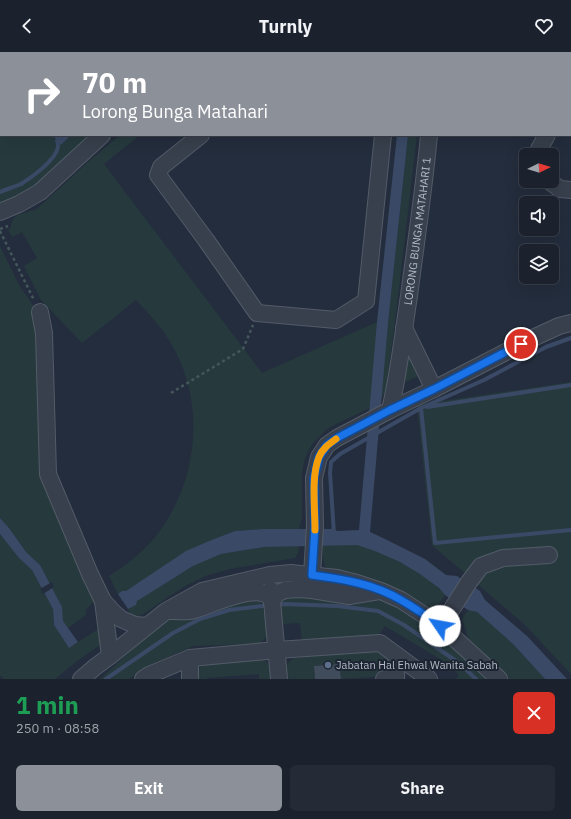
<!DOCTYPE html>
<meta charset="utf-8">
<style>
:root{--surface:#1b222e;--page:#242a36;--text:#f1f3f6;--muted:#a0a4aa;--line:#393f4a;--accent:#8c9099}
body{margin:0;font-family:"IBM Plex Sans",sans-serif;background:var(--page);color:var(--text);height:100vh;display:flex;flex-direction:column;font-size:15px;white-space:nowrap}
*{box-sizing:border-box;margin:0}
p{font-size:13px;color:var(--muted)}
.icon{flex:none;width:22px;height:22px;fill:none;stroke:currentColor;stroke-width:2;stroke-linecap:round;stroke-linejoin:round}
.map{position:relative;height:627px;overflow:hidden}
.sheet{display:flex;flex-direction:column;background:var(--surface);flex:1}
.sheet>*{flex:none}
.banner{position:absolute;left:0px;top:0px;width:571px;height:84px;box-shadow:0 4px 16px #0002,0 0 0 1px var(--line);background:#8c9099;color:#fff;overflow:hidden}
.needle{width:26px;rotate:85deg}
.controls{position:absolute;left:519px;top:96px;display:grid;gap:8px}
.controls a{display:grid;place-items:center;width:40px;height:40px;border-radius:6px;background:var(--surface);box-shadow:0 4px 16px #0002,0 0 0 1px var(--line);font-size:20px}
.pin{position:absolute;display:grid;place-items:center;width:34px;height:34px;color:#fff;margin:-17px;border:2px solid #fff;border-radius:50%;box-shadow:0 1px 4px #0007}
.me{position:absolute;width:44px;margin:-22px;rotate:303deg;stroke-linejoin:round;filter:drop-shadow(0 0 3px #0008)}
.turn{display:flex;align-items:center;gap:14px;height:84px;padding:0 16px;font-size:18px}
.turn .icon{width:52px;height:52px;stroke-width:2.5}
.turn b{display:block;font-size:28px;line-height:34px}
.round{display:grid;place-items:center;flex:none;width:42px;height:42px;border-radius:6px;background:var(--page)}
.overview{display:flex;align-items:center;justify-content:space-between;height:68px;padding:0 16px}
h1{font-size:24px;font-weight:700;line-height:30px;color:#1e9e55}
.button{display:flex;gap:8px;margin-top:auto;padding:8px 16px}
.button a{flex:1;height:46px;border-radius:6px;background:var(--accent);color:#fff;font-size:16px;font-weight:700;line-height:46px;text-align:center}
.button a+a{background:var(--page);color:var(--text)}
header{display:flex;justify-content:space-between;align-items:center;height:52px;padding:0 16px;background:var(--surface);font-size:18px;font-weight:700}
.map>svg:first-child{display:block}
.green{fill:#263a3e}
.water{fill:#3a4a66}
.pier{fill:#242d3d}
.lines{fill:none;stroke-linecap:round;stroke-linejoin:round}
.stream{stroke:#3a4a66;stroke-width:4}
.building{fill:#404b5c}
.minor-casing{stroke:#535b68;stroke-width:18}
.path{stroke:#44575b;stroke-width:2.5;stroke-dasharray:3 3;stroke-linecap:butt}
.minor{stroke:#38404d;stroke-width:16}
.route-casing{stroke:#114b97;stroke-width:10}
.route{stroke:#1a73e8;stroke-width:7}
.slow{stroke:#f59e0b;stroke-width:7}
.service-dot{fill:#5c6f8a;stroke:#1d2532;stroke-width:1.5}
.labels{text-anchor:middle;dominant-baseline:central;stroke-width:4;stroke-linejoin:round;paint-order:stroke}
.street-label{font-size:11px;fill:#b4bbc8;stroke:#1d2532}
.poi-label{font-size:11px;fill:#b4bbc8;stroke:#1d2532;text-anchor:start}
</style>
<header><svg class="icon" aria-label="back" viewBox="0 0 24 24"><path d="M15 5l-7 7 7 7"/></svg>Turnly<svg class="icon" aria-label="heart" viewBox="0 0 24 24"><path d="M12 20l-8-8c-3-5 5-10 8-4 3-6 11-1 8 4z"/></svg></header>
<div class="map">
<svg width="571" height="627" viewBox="0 0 571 627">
<rect width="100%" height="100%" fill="#242d3d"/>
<path class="green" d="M0,0H164L162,1H1V83H56L54,85L61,93L71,83H91L35,134L13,148L0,152Z
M120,83H140L104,112L262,321L377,270L388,271L408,83H417L397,253L386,337L383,344L378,350L370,356L336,372L327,377L313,391L308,399L304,409L302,422V465L299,477H263L235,479L214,487L126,539H122L118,542L109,524C131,510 152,493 166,470C200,416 204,343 169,288C160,273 148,261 136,248L82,291L41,248L24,214L37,206L22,180L12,185L8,178L11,176V172L14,166L18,163L37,157L87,111Z
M0,194L20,235L33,253L37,267L44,423L95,548L86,558V563L68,576L63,569L62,555L40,513L26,500L9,476L0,466Z
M406,298L419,324L401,332Z
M571,330V622L524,572L432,493L417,353Z
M0,482L19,506L32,518L53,557L54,573L69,596L100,576L103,591L77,609L55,627H4L0,623Z
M323,493C333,493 348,491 357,493C366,495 375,499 383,502C405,512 429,524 445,543L438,553L434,556H431L403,540L392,535L349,521L328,516L325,514L323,506Z
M299,494L298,501L295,506L230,517L208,523L187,533L168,545L142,563L137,564H132L128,557L135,553L136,549L193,514L220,502L264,495Z
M285,543L379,544L441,582L488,627H456L459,623L447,611L385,574L378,584L302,589L300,571L281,572L280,546Z
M257,545L262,554L266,567L267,581L264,588L258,592L193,594L150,613L129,627H100L146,585L174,563Z
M468,558L477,560L513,592L545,627H509L469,588L462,567Z
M378,598L390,605L391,616L385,624L341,627L339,612L314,614L315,627H289C285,619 285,610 295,606Z
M262,607C272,612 270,618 272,627H259V622L207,626V627H196C198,618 197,616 205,612Z"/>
<path class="water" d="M56,83H71L61,93L54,85Z
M397,83H408L388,271L370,480L383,486L425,507L446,523L457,524L480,539L485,548L527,584L567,627H545L513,592L477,560L468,558L445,543L439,536L420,522L400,510L375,499L357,493L264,495L221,502L193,514L137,549L136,553L128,557L118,542L122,539H126L186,499L214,487L235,479L263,477H334L337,479L359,478L377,270Z
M0,466L9,476L26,500L40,513L62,555L63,569L78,590L69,596L54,573L53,557L32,518L19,506L0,482Z"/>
<path class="pier" d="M52,530L54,535L43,542L40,537Z"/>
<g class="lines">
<path class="stream" d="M0,140C7,137 14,135 21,132C31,126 56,108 58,95C58,94 58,90 57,89
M427,355L571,333
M421,356L435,491L571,478
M334,482L330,421L331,410L340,402L421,356L484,328L546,295L571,286
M276,553L285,552L338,554L378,559L404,573L459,611L476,627
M106,627L173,581L200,567L229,558L270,553"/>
</g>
<path class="building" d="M339,612L341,627H315L314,614Z"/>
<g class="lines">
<defs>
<g id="minor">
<path d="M197,0V1"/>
<path d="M282,0V1"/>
<path d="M405,0L428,1"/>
<path d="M223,1L226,0"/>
<path d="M515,1L521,0"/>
<path d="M570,38L571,39"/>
<path d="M201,83L161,115L158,123L206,188L257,261L336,268L366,249L383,83"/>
<path d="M540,103L539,97L547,83"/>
<path d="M549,129L560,137L571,138"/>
<path d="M0,160L19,152L40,140L102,83"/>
<path d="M40,260L44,281L48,422L90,522L103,549L115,562L121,567L135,573L147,574"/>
<path d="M404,276L434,337"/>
<path id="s1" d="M390,358C399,321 403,282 409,244C416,190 424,137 429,83"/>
<path d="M312,523L315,474L314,426L319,405L327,393L337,386L390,358L434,337L535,285L559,274L571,271"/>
<path d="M271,538L279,627"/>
<path d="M272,548L278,541L285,538L298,537L312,538L349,544L379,539"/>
<path d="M103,549L110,604"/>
<path d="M169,559C177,559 187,560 194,558C211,553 248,535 265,542C268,543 270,546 272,548"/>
<path d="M441,574L469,530L481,514L503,506L549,503"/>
<path d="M190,606V627"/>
<path d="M81,627L95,615L110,604L166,559L202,539L270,523L291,521L337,526L357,531L381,539L401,548L441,574L499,627"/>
<path d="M143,627L149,623L190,606L277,598L380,591L429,627"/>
<path d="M384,627L396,626L397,604"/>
</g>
</defs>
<use href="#minor" class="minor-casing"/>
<path class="path" d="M0,177L8,174
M0,179L34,248
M171,341L243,297L253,273"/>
<use href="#minor" class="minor"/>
</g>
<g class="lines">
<defs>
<path id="route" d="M440,574C428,565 415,556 401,548C374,532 343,527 312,523L315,474L314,426L319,405L327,393L337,386L390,358L434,337L521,292"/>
</defs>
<use href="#route" class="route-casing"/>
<use href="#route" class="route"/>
<path class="slow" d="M315,478C315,456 311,424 319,405C322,397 329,392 336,387"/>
</g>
<circle class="service-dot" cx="328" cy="613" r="4"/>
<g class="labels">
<g class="street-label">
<text stroke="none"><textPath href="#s1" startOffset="181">LORONG BUNGA MATAHARI 1</textPath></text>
</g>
<g class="poi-label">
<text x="336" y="613">Jabatan Hal Ehwal Wanita Sabah</text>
</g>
</g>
</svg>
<div class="controls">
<a><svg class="needle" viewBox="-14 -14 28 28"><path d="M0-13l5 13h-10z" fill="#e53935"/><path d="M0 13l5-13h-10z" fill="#a0a4aa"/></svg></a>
<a><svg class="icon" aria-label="sound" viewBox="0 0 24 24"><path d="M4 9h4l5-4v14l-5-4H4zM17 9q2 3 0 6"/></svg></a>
<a><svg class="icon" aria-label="layers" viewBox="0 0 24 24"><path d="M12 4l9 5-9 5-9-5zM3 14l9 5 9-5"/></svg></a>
</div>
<div class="pin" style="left:521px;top:292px;background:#d93025"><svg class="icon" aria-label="arrive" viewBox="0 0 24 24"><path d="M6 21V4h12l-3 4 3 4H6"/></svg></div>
<svg class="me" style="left:440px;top:574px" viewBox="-20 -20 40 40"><circle r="19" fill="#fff"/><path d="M0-13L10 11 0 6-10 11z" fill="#1a73e8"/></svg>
<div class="banner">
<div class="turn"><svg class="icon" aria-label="right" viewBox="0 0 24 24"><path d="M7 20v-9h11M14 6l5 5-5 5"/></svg><div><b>70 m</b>Lorong Bunga Matahari</div></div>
</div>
</div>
<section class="sheet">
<div class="overview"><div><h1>1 min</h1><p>250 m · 08:58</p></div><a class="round" style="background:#d93025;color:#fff"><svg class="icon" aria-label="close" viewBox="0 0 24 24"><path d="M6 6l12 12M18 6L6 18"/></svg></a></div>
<div class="button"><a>Exit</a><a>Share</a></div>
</section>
